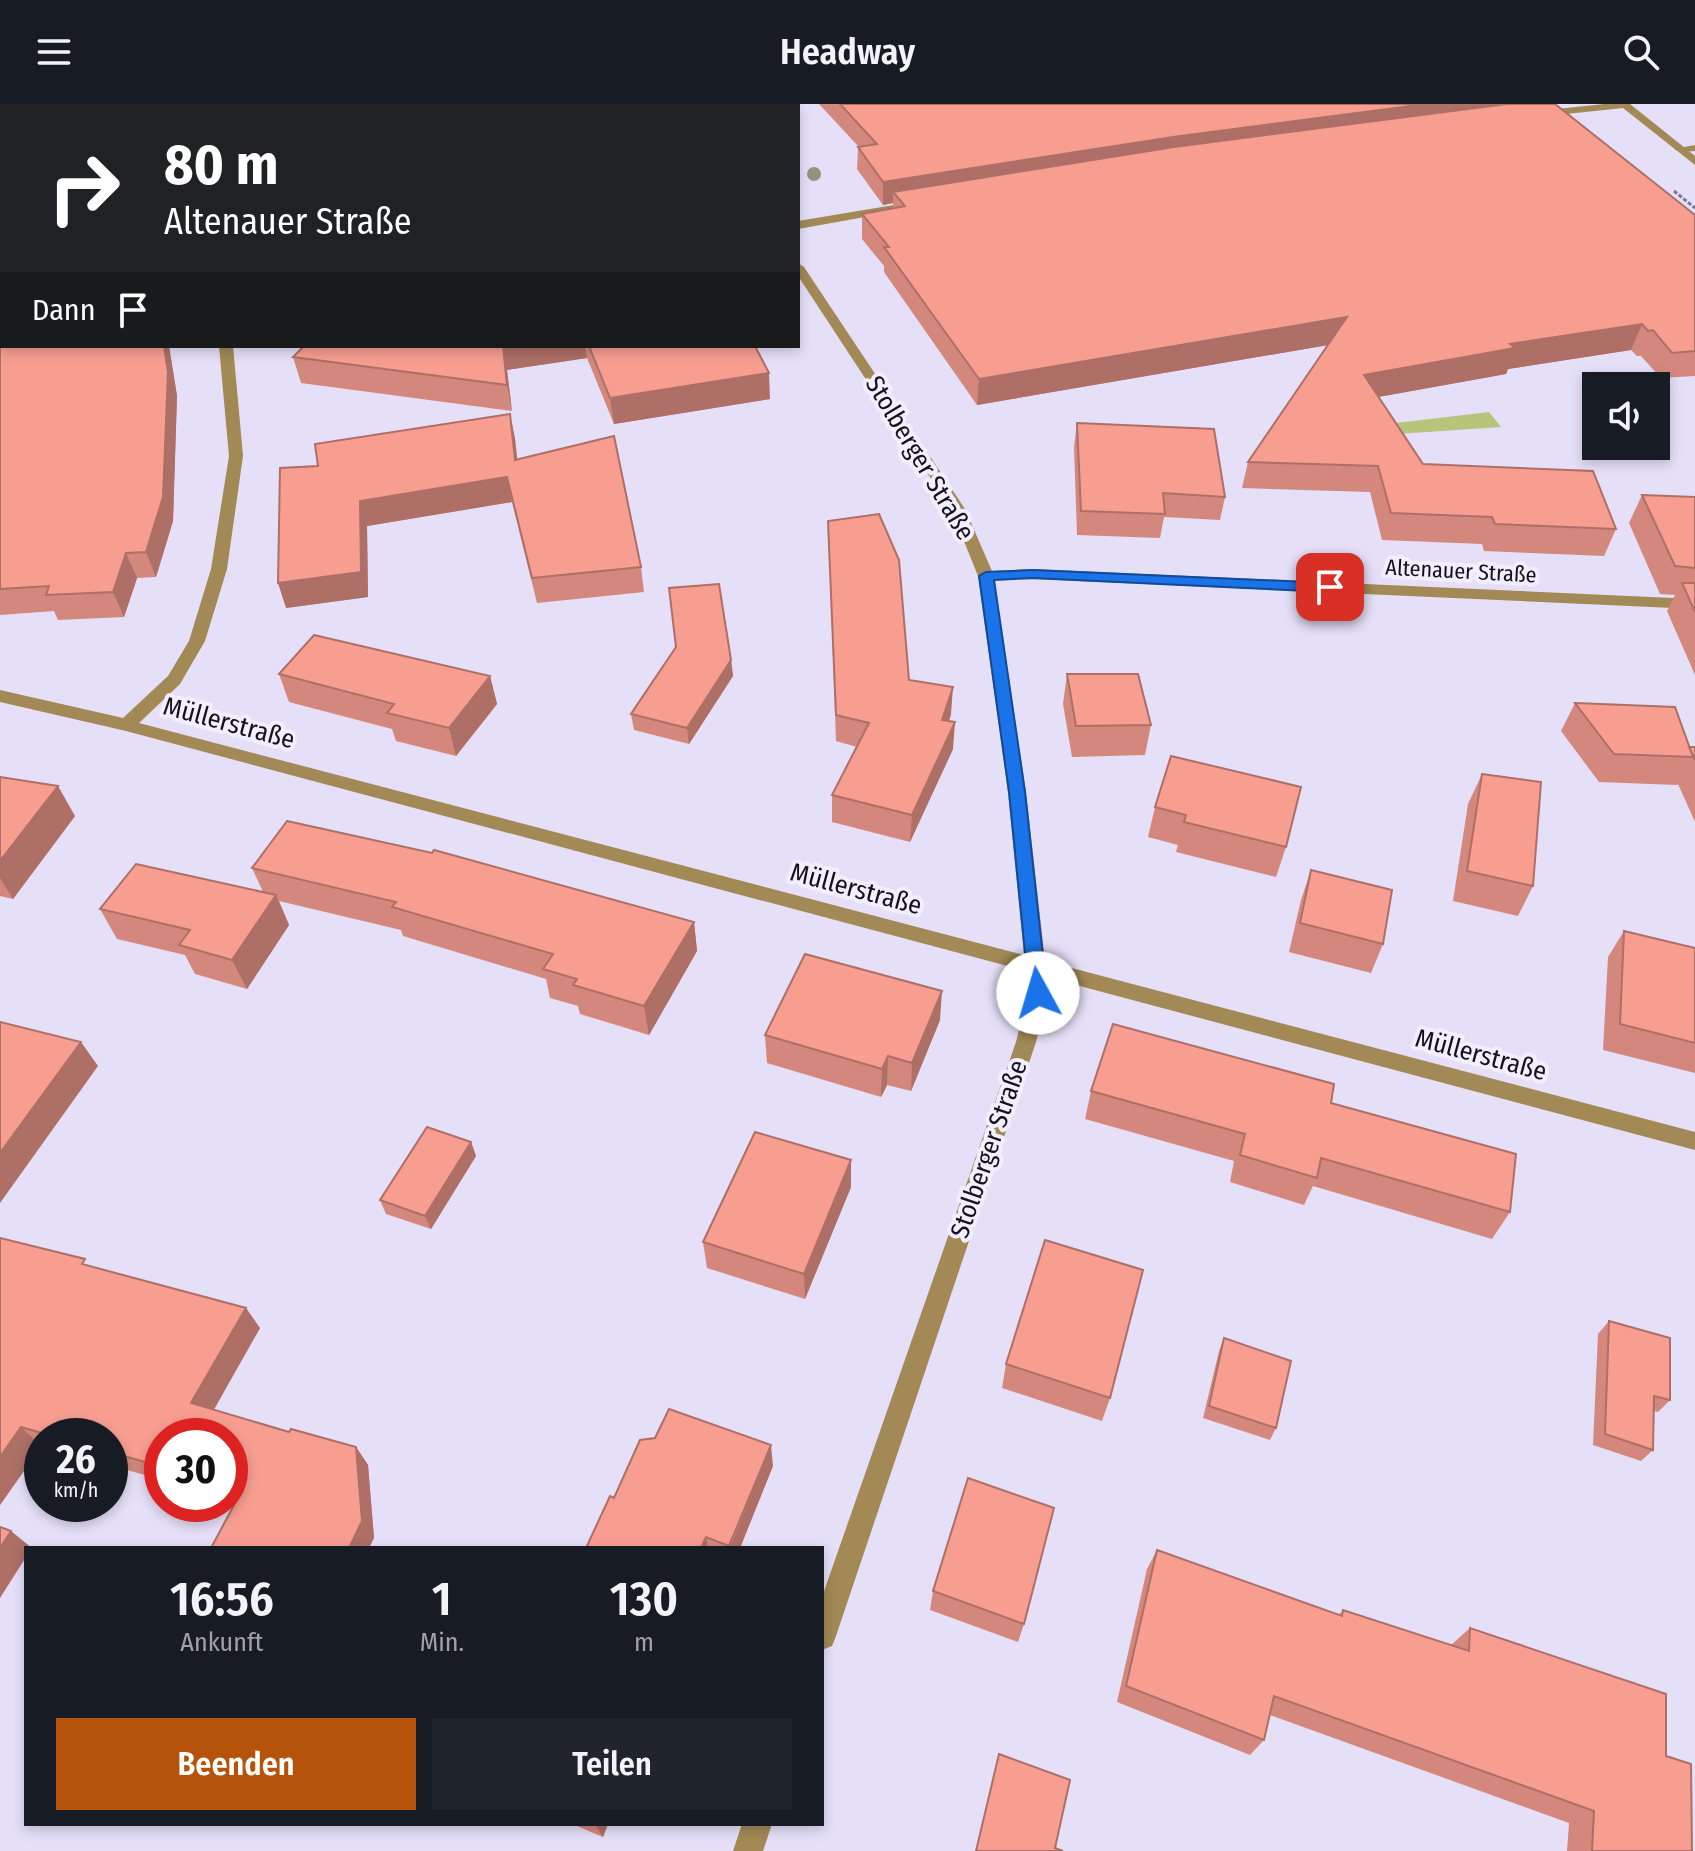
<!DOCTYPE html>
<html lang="de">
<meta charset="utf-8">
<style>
:root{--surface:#171b24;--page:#20242c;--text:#f1f3f6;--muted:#9ea1a6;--accent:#b45309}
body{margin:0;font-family:"Fira Sans Condensed",sans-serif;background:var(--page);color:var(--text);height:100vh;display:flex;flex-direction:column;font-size:30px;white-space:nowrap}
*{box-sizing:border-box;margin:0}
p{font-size:26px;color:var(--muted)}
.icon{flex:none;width:44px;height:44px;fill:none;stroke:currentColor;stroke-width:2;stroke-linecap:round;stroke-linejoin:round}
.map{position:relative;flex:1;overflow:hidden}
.drawer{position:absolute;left:24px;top:1442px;width:800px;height:280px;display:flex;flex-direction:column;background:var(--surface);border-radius:0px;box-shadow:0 4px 12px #0003}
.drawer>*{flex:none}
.guide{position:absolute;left:0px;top:0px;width:800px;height:244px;box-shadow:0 4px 12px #0003;background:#202124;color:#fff;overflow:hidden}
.tools{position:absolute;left:1582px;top:268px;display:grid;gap:16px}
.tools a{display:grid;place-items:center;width:88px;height:88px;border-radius:0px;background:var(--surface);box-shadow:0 4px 12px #0003;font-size:40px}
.speed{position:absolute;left:24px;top:1314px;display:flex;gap:16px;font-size:40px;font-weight:700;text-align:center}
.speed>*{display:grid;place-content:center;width:104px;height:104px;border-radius:50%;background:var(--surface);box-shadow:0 4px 12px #0003;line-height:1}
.speed small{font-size:20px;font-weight:400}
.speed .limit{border:12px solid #d22;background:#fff;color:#111}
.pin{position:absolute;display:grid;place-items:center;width:68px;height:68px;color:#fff;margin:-34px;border-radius:16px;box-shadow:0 4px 12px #0006}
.me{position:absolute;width:88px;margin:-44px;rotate:354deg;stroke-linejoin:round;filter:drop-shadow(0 0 6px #0008)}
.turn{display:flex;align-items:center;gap:28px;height:168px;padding:0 32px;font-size:36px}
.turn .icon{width:104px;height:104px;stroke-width:2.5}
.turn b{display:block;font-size:56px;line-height:68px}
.then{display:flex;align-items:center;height:76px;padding:0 32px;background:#0003;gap:16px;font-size:30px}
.eta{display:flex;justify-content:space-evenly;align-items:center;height:136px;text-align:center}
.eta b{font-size:48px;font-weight:600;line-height:56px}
.action{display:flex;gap:16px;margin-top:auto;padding:16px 32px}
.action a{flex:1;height:92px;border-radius:0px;background:var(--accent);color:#fff;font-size:32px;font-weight:600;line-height:92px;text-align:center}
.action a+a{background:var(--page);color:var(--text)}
header{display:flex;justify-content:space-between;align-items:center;height:104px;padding:0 32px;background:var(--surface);font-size:36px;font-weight:600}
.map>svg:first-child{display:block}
.green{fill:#b7c57b}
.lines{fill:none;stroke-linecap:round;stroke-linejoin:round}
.path{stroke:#7f7b8c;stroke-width:3;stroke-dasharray:4 2;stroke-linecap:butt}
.service{fill:#a28955;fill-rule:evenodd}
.minor{fill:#a28955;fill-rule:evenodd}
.tree{fill:#92947e}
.wall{fill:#d4887d}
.shaded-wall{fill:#ad6f66}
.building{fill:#f79e91;stroke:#ad6f66;stroke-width:2}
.route{fill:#1a73e8;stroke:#114b97;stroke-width:2}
.labels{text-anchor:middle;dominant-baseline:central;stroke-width:8;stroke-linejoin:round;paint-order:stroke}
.far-street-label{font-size:22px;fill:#131119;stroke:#f2eefd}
.street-label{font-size:26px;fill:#131119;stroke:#f2eefd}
</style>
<header><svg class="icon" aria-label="menu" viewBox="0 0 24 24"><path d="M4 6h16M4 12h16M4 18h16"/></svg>Headway<svg class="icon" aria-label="search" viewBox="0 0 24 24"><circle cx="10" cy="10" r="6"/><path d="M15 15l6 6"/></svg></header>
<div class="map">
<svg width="1695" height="1747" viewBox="0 0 1695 1747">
<rect width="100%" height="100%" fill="#e5dff8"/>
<path class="green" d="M1489,308L1501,323L1339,334L1346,325Z"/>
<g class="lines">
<path class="path" d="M1674,87L1695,104"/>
<path class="service" d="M1695,41V47L1680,48L1674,45Z"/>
<path class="minor" d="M667,0H678L679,2H668Z
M1604,0H1630L1695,52V61L1623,4L1538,13L1533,10L1538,7Z
M900,100L904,102V106L798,125V117Z
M798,159L804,163L965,405L992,467L1033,465L1695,495V505L1033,475L994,476L1026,688L1045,857L1695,1028V1046L1046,873L1048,889L1036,938L836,1532L832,1542L822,1546V1493L1016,938L1028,889L1026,867L126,627L0,598V586L123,614L168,572L189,537L211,465L229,352L219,242H233L243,352L227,465L205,537L180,580L139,619L1024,851L1008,688L978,472L951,405L798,172Z
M742,1720H772L763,1747H733Z"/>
</g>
<circle class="tree" cx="814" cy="70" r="7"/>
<path class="wall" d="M424,0H646L647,2H425Z
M819,0H1555L1695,111V272L1661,274L1641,252H1637L1631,246L1508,265L1506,270L1378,293L1423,360L1616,425L1604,452L1484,447L1482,440L1382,436L1370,388L1242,384L1248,358L1328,241L977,301L884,168V162L862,135V110L893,105V99L883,101L857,65L858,43H859Z
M4,242H169L177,292L173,417L156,473L137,474L124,513L58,516L54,507L0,511V243Z
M304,242H755L770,295L614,320L587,254L507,266L512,307L301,279L293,253Z
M510,310L517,355L641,463L644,488L537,499L512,398L367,422L368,493L286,504L318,362Z
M1077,319L1225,393L1220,416L1164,413L1160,434L1077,431L1074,343Z
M1642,391L1695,393V571L1667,507L1675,491L1660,490L1629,419Z
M828,417L909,576L951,610L949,617L953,645L910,738L832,718V691L857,643L836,637Z
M731,556L733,572L689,640L634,626L631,610Z
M279,570L490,572L497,600L456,652L396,637L392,625L289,598Z
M1067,570L1151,621L1145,651L1072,653L1063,600Z
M1575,599L1689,643H1695V718L1678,680L1677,681L1599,678L1561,627Z
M1171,652L1286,743L1276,773L1176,748L1178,741L1148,733L1155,703Z
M1482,670L1533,782L1518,812L1453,797L1468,700Z
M0,673L75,712L13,795L0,792Z
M252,764L694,818L697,847L649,931L580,910L578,902L550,894L546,875L403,832L401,826L279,797L289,821L247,885L195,870L185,851L117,835L100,805L263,788Z
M1311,766L1383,840L1371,869L1289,848L1301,796Z
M1624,827L1695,844V969L1603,946L1608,853Z
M940,916L911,987L887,981L881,993L767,959L765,931Z
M1091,987L1331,999L1510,1108L1492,1135L1313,1082L1304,1101L1230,1078L1234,1057L1085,1015Z
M471,1038L476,1052L431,1125L386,1110L380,1096Z
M851,1083L805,1195L707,1164L703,1138Z
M0,1134L91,1162L260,1224L213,1306L289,1328L356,1343L368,1361L374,1434L230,1395V1332H162V1376L110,1361V1332H42V1342L0,1401Z
M1609,1217L1670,1296L1658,1308L1654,1307L1653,1346L1641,1357L1593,1341L1598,1230Z
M1224,1234L1276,1324L1270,1336L1203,1314L1219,1247Z
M1006,1260L1110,1294L1102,1317L1002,1284Z
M773,1362L740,1444H586L614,1394Z
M1157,1446L1339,1511L1343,1506L1451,1541L1470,1524L1666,1652L1692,1747H1567L1569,1719L1270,1611L1264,1636L1250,1651L1117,1598L1147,1465Z
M933,1487L1024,1520L1018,1538L930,1506Z
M572,1720H608L603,1733Z"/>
<path class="shaded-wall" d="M1426,0H1529L893,88V99L883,101V78L1173,33Z
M1347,213L1340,239L977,301L979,275Z
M1642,220L1631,246L1508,265L1506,270L1356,297L1364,271L1510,240Z
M164,242H169L177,292L173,417L156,473L146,448Z
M503,242H585L587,254L507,266L512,307L507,281Z
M769,269L770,295L614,320L610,294Z
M510,310L515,334L520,380L515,356Z
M507,373L512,398L367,422L368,493L286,504L278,479L360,397Z
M126,449L137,474L124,513L113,488Z
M731,556L733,572L689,640L687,624Z
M490,572L497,600L456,652L449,624Z
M953,583L951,610L941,643L942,616Z
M955,618L953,645L910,738L912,711Z
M58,682L75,712L13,795L0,774V757Z
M276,791L289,821L247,885L232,856Z
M694,818L697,847L649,931L644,902Z
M942,887L940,916L911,987L912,959Z
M81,938L98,962L0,1099V1049Z
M888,952L887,981L881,993L882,965Z
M471,1038L476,1052L431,1125L425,1112Z
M851,1056V1083L805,1195L804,1170Z
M246,1204L260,1224L207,1318L191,1299Z
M21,1323L41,1342L0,1401V1353Z
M771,1341L773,1362L740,1444H730Z
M356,1343L368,1361L374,1434L369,1444H349Z
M11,1427L32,1444H26V1453L0,1494V1444Z
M706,1433L708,1444H701Z
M595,1720H608L603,1733L595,1721Z"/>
<path class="building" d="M192,0H291L293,2L189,1Z
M435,0H646L647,2H436Z
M840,0H1426L1173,33L883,78L858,43L877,40Z
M1507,0H1555L1695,111V247L1672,249L1653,226L1648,227L1642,220L1510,240L1515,244L1364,271L1423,360L1593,367L1616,425L1495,420L1492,413L1391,409L1378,362L1248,358L1347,213L979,275L884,143H889L862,110L905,102L893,88L1174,43Z
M4,242H164L168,268L163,393L146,448L126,449L113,488L46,491L49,482L0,485V243Z
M304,242H503L507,281L293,253Z
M589,242H755L769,269L610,294Z
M510,310L515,356L614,332L641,463L532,474L507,373L360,397L361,468L278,479L280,364L318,362L315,340Z
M1077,319L1214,325L1225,393L1163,389L1165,410L1081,407Z
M1642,391L1695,393V464L1675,462Z
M879,410L899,456L909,576L953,583L942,616L955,618L912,711L832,691L869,619L836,611L828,417Z
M1682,479H1695V508Z
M719,480L731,556L687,624L631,610L676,543L669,484Z
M314,531L490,572L449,624L387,609L394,600L279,570Z
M1067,570H1138L1151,621L1076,622Z
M1575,599L1675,603L1693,653L1614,650Z
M1689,643H1695V656Z
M1171,652L1301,683L1286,743L1184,718L1186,711L1155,703Z
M1482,670L1541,678L1533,782L1467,767Z
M0,673L58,682L0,757Z
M287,717L432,749L434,746L694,818L644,902L573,881L577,875L543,865L553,850L392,803L396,798L252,764Z
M136,760L276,791L232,856L179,841L190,826L100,805Z
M1311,766L1392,786L1383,840L1300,819Z
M1624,827L1695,844V939L1620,920Z
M805,850L942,887L912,959L888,952L882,965L765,931Z
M0,918L81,938L0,1049Z
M1113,920L1334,980L1331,999L1516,1050L1510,1108L1321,1054L1317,1074L1240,1051L1245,1030L1091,987Z
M427,1023L471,1038L425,1112L380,1096Z
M755,1028L851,1056L804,1170L703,1138Z
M0,1134L85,1155L82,1160L246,1204L191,1299L289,1328L291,1325L356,1343L362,1417L349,1444H211L242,1386L230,1382V1332H162V1363L110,1348V1332H52L21,1323L0,1353Z
M1045,1136L1143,1166L1110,1294L1006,1260Z
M1609,1217L1670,1234V1296L1654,1292L1653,1346L1605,1330Z
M1224,1234L1291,1257L1276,1324L1209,1302Z
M669,1305L771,1341L729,1442L706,1433L701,1444H586L610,1392L614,1394L640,1336L655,1334Z
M968,1374L1054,1404L1024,1520L933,1487Z
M0,1423L11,1427L0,1444Z
M1157,1446L1342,1512L1343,1506L1469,1547L1470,1524L1666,1590V1652L1691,1660L1692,1747H1592L1594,1707L1274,1592L1264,1636L1126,1582Z
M999,1650L1070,1676L1055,1744L1063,1747H976Z"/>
<path class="route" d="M1033,466L1330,479L1337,483L1330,488L1033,474L994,476L1025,688L1047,889L1038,896L1029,889L1009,688L979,472L986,468Z"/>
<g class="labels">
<g class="far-street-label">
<text transform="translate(1461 467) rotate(3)">Altenauer Straße</text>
</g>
<g class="street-label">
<text transform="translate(920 354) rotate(59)">Stolberger Straße</text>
<text transform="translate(229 619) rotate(15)">Müllerstraße</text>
<text transform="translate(856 785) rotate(15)">Müllerstraße</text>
<text transform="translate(1481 951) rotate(15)">Müllerstraße</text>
<text transform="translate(989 1045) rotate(-71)">Stolberger Straße</text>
</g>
</g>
</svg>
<div class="tools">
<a><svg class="icon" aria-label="sound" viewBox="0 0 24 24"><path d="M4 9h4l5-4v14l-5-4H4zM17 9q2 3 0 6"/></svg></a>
</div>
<div class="speed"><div>26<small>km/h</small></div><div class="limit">30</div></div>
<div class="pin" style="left:1330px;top:483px;background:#d93025"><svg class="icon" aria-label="arrive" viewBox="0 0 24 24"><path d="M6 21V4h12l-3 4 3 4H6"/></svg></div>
<svg class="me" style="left:1038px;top:889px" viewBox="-20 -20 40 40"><circle r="19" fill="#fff"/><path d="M0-13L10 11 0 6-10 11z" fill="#1a73e8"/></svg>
<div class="guide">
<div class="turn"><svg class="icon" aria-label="right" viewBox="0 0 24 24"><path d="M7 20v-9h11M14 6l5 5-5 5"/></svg><div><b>80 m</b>Altenauer Straße</div></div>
<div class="then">Dann<svg class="icon" aria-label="arrive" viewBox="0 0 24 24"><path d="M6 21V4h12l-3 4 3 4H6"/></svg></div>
</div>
<section class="drawer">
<div class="eta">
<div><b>16:56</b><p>Ankunft</p></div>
<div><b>1</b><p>Min.</p></div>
<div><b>130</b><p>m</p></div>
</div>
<div class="action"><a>Beenden</a><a>Teilen</a></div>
</section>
</div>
